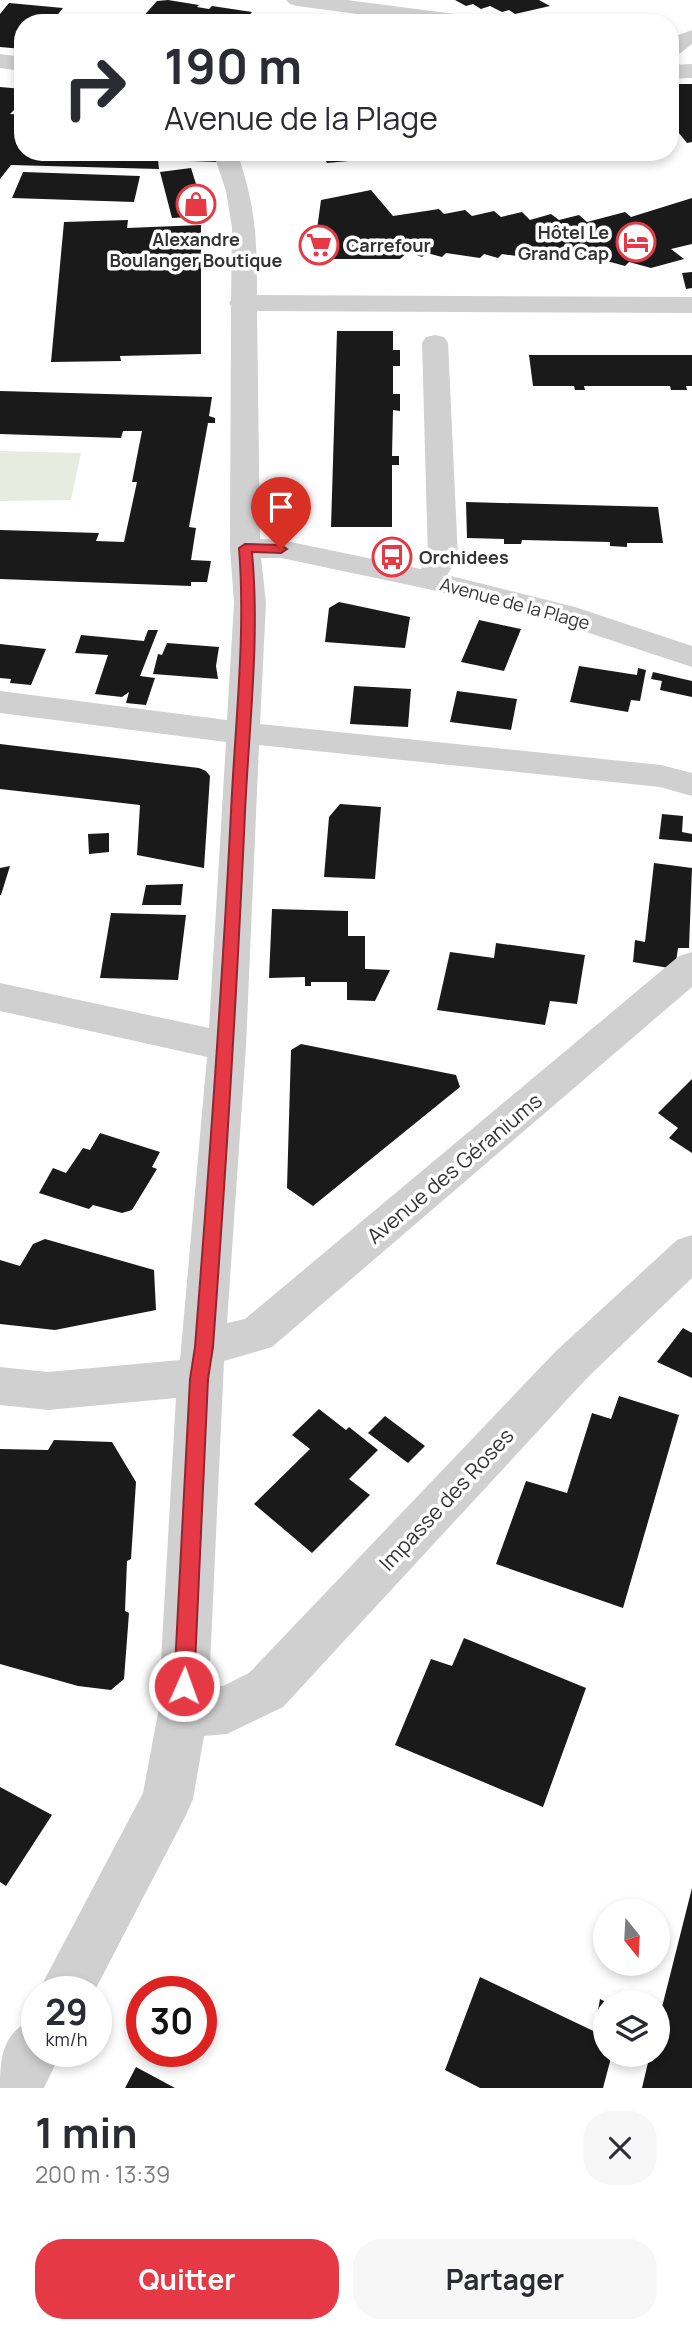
<!DOCTYPE html>
<html lang="fr">
<meta charset="utf-8">
<style>
:root{--surface:#fff;--page:#f7f7f7;--text:#2b2b33;--muted:#7c7c81;--accent:#e63946}
body{margin:0;font-family:Manrope,sans-serif;background:var(--page);color:var(--text);height:100vh;display:flex;flex-direction:column;font-size:26px;white-space:nowrap}
*{box-sizing:border-box;margin:0}
p{font-size:23px;color:var(--muted)}
.icon{flex:none;width:38px;height:38px;fill:none;stroke:currentColor;stroke-width:2;stroke-linecap:round;stroke-linejoin:round}
.map{position:relative;height:2088px;overflow:hidden}
.side{display:flex;flex-direction:column;background:var(--surface);flex:1}
.side>*{flex:none}
.hud{position:absolute;left:14px;top:14px;width:665px;height:147px;border-radius:28px;box-shadow:0 4px 10px #0003;background:#fff;color:var(--text);overflow:hidden}
.needle{width:46px;rotate:162deg}
.fabs{position:absolute;left:593px;top:1899px;display:grid;gap:14px}
.fabs a{display:grid;place-items:center;width:77px;height:77px;border-radius:50%;background:var(--surface);box-shadow:0 4px 10px #0003;font-size:35px}
.speed{position:absolute;left:21px;top:1976px;display:flex;gap:14px;font-size:35px;font-weight:700;text-align:center}
.speed>*{display:grid;place-content:center;width:91px;height:91px;border-radius:50%;background:var(--surface);box-shadow:0 4px 10px #0003;line-height:1}
.speed small{font-size:18px;font-weight:400}
.speed .limit{border:10px solid #d22;background:#fff;color:#111}
.pin{position:absolute;display:grid;place-items:center;width:60px;height:60px;color:#fff;margin:-72px -30px;border-radius:50% 50% 50% 0;rotate:-45deg;box-shadow:0 0 7px #0007}
.pin .icon{rotate:45deg}
.me{position:absolute;width:77px;margin:-38px;rotate:2deg;stroke-linejoin:round;filter:drop-shadow(0 0 5px #0008)}
.turn{display:flex;align-items:center;gap:24px;height:147px;padding:0 35px;font-size:32px}
.turn .icon{width:91px;height:91px;stroke-width:2.5}
.turn b{display:block;font-size:49px;line-height:60px}
.round{display:grid;place-items:center;flex:none;width:74px;height:74px;border-radius:28px;background:var(--page)}
.overview{display:flex;align-items:center;justify-content:space-between;height:119px;padding:0 35px}
h1{font-size:42px;font-weight:700;line-height:52px}
.cta{display:flex;gap:14px;margin-top:auto;padding:14px 35px}
.cta a{flex:1;height:80px;border-radius:28px;background:var(--accent);color:#fff;font-size:28px;font-weight:700;line-height:80px;text-align:center}
.cta a+a{background:var(--page);color:var(--text)}
.map>svg:first-child{display:block}
.green{fill:#e6ecdf}
.building{fill:#1a1a1a}
.lines{fill:none;stroke-linecap:round;stroke-linejoin:round}
.minor{fill:#d0d0d0;fill-rule:evenodd}
.route{fill:#e63946;stroke:#96252e;stroke-width:2}
.labels{text-anchor:middle;dominant-baseline:central;stroke-width:7;stroke-linejoin:round;paint-order:stroke}
.far-poi-label{font-size:18px;font-weight:bold;fill:#333;stroke:#fff;text-anchor:start}
.far-street-label{font-size:18px;fill:#333;stroke:#fff}
.street-label{font-size:21px;fill:#333;stroke:#fff}
</style>
<div class="map">
<svg width="692" height="2088" viewBox="0 0 692 2088">
<rect width="100%" height="100%" fill="#fff"/>
<path class="green" d="M0,451L81,453L71,500L0,501Z"/>
<path class="building" d="M168,0L199,5L197,7L209,9L212,6L252,12L243,23H142L144,21L140,20L157,1Z
M455,0H539L550,6L515,14L509,10L502,12L490,6L481,9L473,4L466,6Z
M9,3L63,8L55,18L64,19L61,23H23V49L0,47V14Z
M279,16L299,18L323,23H272Z
M670,81L675,84H692V142L687,143L670,122Z
M0,87L23,89V101L10,114L23,115V152H114L112,159L144,160L147,152H216L219,162L158,160L159,169L11,165L0,179Z
M272,152H424V154L327,163L324,157L279,159Z
M191,168L206,216L172,218L160,172Z
M23,172L140,176L134,202L12,198Z
M371,190L393,216L439,209L444,214L465,210L472,216L494,211L501,217L522,212L530,220L551,214L559,220L579,215L587,222L625,212L631,217L692,198V244L671,249L684,259L651,268L629,262L625,266L596,258L592,261L579,257L576,260L561,256L556,260L542,255L537,259L502,254L498,258L484,254L480,258L446,253L442,257L427,253L422,257L408,252L400,259H313L321,200Z
M128,220L127,228L201,225V354L120,356L121,361L51,362L64,222Z
M692,272V288L686,289L682,273Z
M337,331H393V350H400V366H393V394H400V411L393,410L392,456H399V465H392V527H331Z
M529,355H692V386H686L687,390H671L670,386H584L585,390H575L574,386H533Z
M0,391L212,397L209,416L215,418V423H208L189,527L196,528L191,560L211,561L207,582H191V586L0,579V530L99,533L96,541L124,542L137,482H132L142,431H123L121,438L0,434Z
M466,502L658,507L663,543H627V547L610,546V542L522,540L521,544H504V539L467,538Z
M339,602L410,617L405,648L325,642L329,608Z
M479,620L521,629L504,671L461,662Z
M148,630H158L140,676L155,678L146,705L126,703L129,692L122,697L95,694L108,655L75,653L81,635L144,641Z
M167,643L219,647L216,666L218,679L153,674L158,654L162,655Z
M0,644L46,649L31,685L10,683L11,679L0,678Z
M579,666L637,675L638,668L646,670L640,701L631,700L628,712L570,702Z
M653,672L692,681V697L660,690L662,681L651,679Z
M354,686L411,689L408,727L350,724Z
M457,691L517,699L511,730L450,722Z
M0,744L199,768L206,771L210,776L204,868L137,855L140,805L0,789Z
M340,804L381,807L375,879L324,877L329,817Z
M662,814L683,816L682,832L692,834V842L659,839Z
M109,833V852L89,854L88,834Z
M654,863L692,868L689,948H678L675,969L633,962L635,940L645,942Z
M10,866L1,895H0V868Z
M183,884L181,905H142L146,885Z
M272,909L348,911V936H365V969L390,970L375,1001L347,1000V982H311V986H305V977L269,978Z
M111,913L186,915L178,980L100,978Z
M496,943L585,955L577,1004L550,1001L545,1025L437,1010L450,952L494,958Z
M301,1044L456,1075L460,1087L313,1206L287,1188L291,1050Z
M692,1079V1153L669,1138L678,1128L658,1113Z
M100,1133L160,1152L152,1167L157,1169L132,1210L122,1213L93,1205L89,1209L39,1193L53,1168L66,1173L83,1148L90,1150Z
M45,1239L154,1270L156,1310L55,1330L0,1324V1260L20,1266L33,1244Z
M683,1328L692,1333V1378L657,1362Z
M619,1396L679,1415L623,1608L496,1564L526,1481L567,1493L592,1413L611,1419Z
M319,1409L346,1430L349,1427L378,1450L349,1479L370,1495L312,1553L254,1504L310,1449L292,1435Z
M385,1416L425,1446L408,1463L368,1433Z
M54,1440L112,1442L136,1482L131,1559L127,1561L125,1611L129,1613L124,1679L111,1690L78,1686L0,1664V1449L48,1450Z
M464,1638L586,1688L543,1807L395,1745L431,1659L452,1666Z
M0,1787L52,1815L6,1886L0,1882Z
M692,1888V2088H642L650,2054H658V2023Z
M480,1977L606,2037V2054H612L603,2088H480L445,2070Z
M600,1999L606,2002V2021L597,2016Z
M136,2067L175,2088H125Z"/>
<g class="lines">
<path class="minor" d="M286,0H347L478,17L486,18L489,23H426L297,6L290,4Z
M692,30V44L678,55L670,57V38Z
M0,54L23,57V71L0,68Z
M692,64V78L670,79V65Z
M213,152H237C256,207 257,238 257,295L692,297V313L257,311L260,539L281,540L421,569L428,558L422,343L426,337L435,335L444,337L448,343L458,558L447,575L575,607L692,646V667L553,621L428,589L281,558H261L266,603L260,724L661,765L692,773V796L660,787L259,745L246,1046L227,1323L245,1319L679,956L692,952V987L272,1347L224,1361L209,1687L223,1686L249,1673L556,1351L677,1240L692,1235V1278L588,1377L283,1707L227,1734L204,1736L193,1799L185,1817L94,1992H38L143,1793L158,1713L176,1398L48,1410L0,1405V1367L48,1372L180,1360L207,1057L0,1011V983L209,1028L226,742L0,713V691L227,720L234,603L230,548L231,306L229,303L231,300L232,227L226,191Z
M37,2017V2051H62L44,2088H0C0,2055 3,2031 37,2017Z"/>
</g>
<path class="route" d="M245,544L281,545L287,549L281,553L252,552C260,639 249,725 245,812C237,990 226,1169 213,1347L208,1379L194,1686L191,1693L184,1695L177,1693L174,1686L190,1379L195,1347C209,1169 222,991 231,812C235,724 246,636 239,548Z"/>
<defs>
<symbol id="shop-ring" viewBox="-11 -11 22 22"><circle r="9.5" fill="#fff" stroke="#e63946" stroke-width="1.5"/><path d="M-5-2.5h2.3a2.7 3.5 0 0 1 5.4 0H5L5.5 6h-11ZM-1.5-2.5h3a1.5 2.3 0 0 0-3 0Z" fill="#e63946"/></symbol>
<symbol id="hotel-ring" viewBox="-11 -11 22 22"><circle r="9.5" fill="#fff" stroke="#e63946" stroke-width="1.5"/><path d="M-6-4.5h1.5V1H6V5H4.5V3h-9V5H-6ZM-4 0a1.8 1.8 0 1 1 3.6 0ZM.5 0V-2.5h3Q6-2.5 6 0Z" fill="#e63946"/></symbol>
<symbol id="supermarket-ring" viewBox="-11 -11 22 22"><circle r="9.5" fill="#fff" stroke="#e63946" stroke-width="1.5"/><path d="M-6-5.5h2.5l.6 2H6L4.5 2H-2.5L-4.4-4H-6ZM-1.5 3.2a1.3 1.3 0 1 0 .1 0ZM3 3.2a1.3 1.3 0 1 0 .1 0Z" fill="#e63946"/></symbol>
<symbol id="bus-ring" viewBox="-11 -11 22 22"><circle r="9.5" fill="#fff" stroke="#e63946" stroke-width="1.5"/><path d="M-5-6H5V4H4V6H2V4H-2V6H-4V4H-5ZM-3.5-4V0h7V-4ZM-3.5 1.2v1.5H-2V1.2ZM2 1.2v1.5H3.5V1.2Z" fill="#e63946"/></symbol>
</defs>
<g fill-rule="evenodd">
<use href="#shop-ring" x="174" y="182" width="44" height="44"/>
<use href="#hotel-ring" x="614" y="220" width="44" height="44"/>
<use href="#supermarket-ring" x="297" y="223" width="44" height="44"/>
<use href="#bus-ring" x="370" y="535" width="44" height="44"/>
</g>
<g class="labels">
<g class="far-poi-label">
<text x="609" y="232" text-anchor="end">Hôtel Le<tspan x="609" dy="21">Grand Cap</tspan></text>
<text x="196" y="239" text-anchor="middle">Alexandre<tspan x="196" dy="21">Boulanger Boutique</tspan></text>
<text x="346" y="245">Carrefour</text>
<text x="419" y="557">Orchidees</text>
</g>
<g class="far-street-label">
<text transform="translate(515 603) rotate(15)">Avenue de la Plage</text>
</g>
<g class="street-label">
<text transform="translate(454 1168) rotate(-40)">Avenue des Géraniums</text>
<text transform="translate(446 1499) rotate(-47)">Impasse des Roses</text>
</g>
</g>
</svg>
<div class="fabs">
<a><svg class="needle" viewBox="-14 -14 28 28"><path d="M0-13l5 13h-10z" fill="#e53935"/><path d="M0 13l5-13h-10z" fill="#7c7c81"/></svg></a>
<a><svg class="icon" aria-label="layers" viewBox="0 0 24 24"><path d="M12 4l9 5-9 5-9-5zM3 14l9 5 9-5"/></svg></a>
</div>
<div class="speed"><div>29<small>km/h</small></div><div class="limit">30</div></div>
<div class="pin" style="left:281px;top:549px;background:#d93025"><svg class="icon" aria-label="arrive" viewBox="0 0 24 24"><path d="M6 21V4h12l-3 4 3 4H6"/></svg></div>
<svg class="me" style="left:184px;top:1686px" viewBox="-20 -20 40 40"><circle r="17" fill="#e63946" stroke="#fff" stroke-width="3"/><path d="M0-11L8 9 0 5-8 9z" fill="#fff"/></svg>
<div class="hud">
<div class="turn"><svg class="icon" aria-label="right" viewBox="0 0 24 24"><path d="M7 20v-9h11M14 6l5 5-5 5"/></svg><div><b>190 m</b>Avenue de la Plage</div></div>
</div>
</div>
<section class="side">
<div class="overview"><div><h1>1 min</h1><p>200 m · 13:39</p></div><a class="round"><svg class="icon" aria-label="close" viewBox="0 0 24 24"><path d="M6 6l12 12M18 6L6 18"/></svg></a></div>
<div class="cta"><a>Quitter</a><a>Partager</a></div>
</section>
